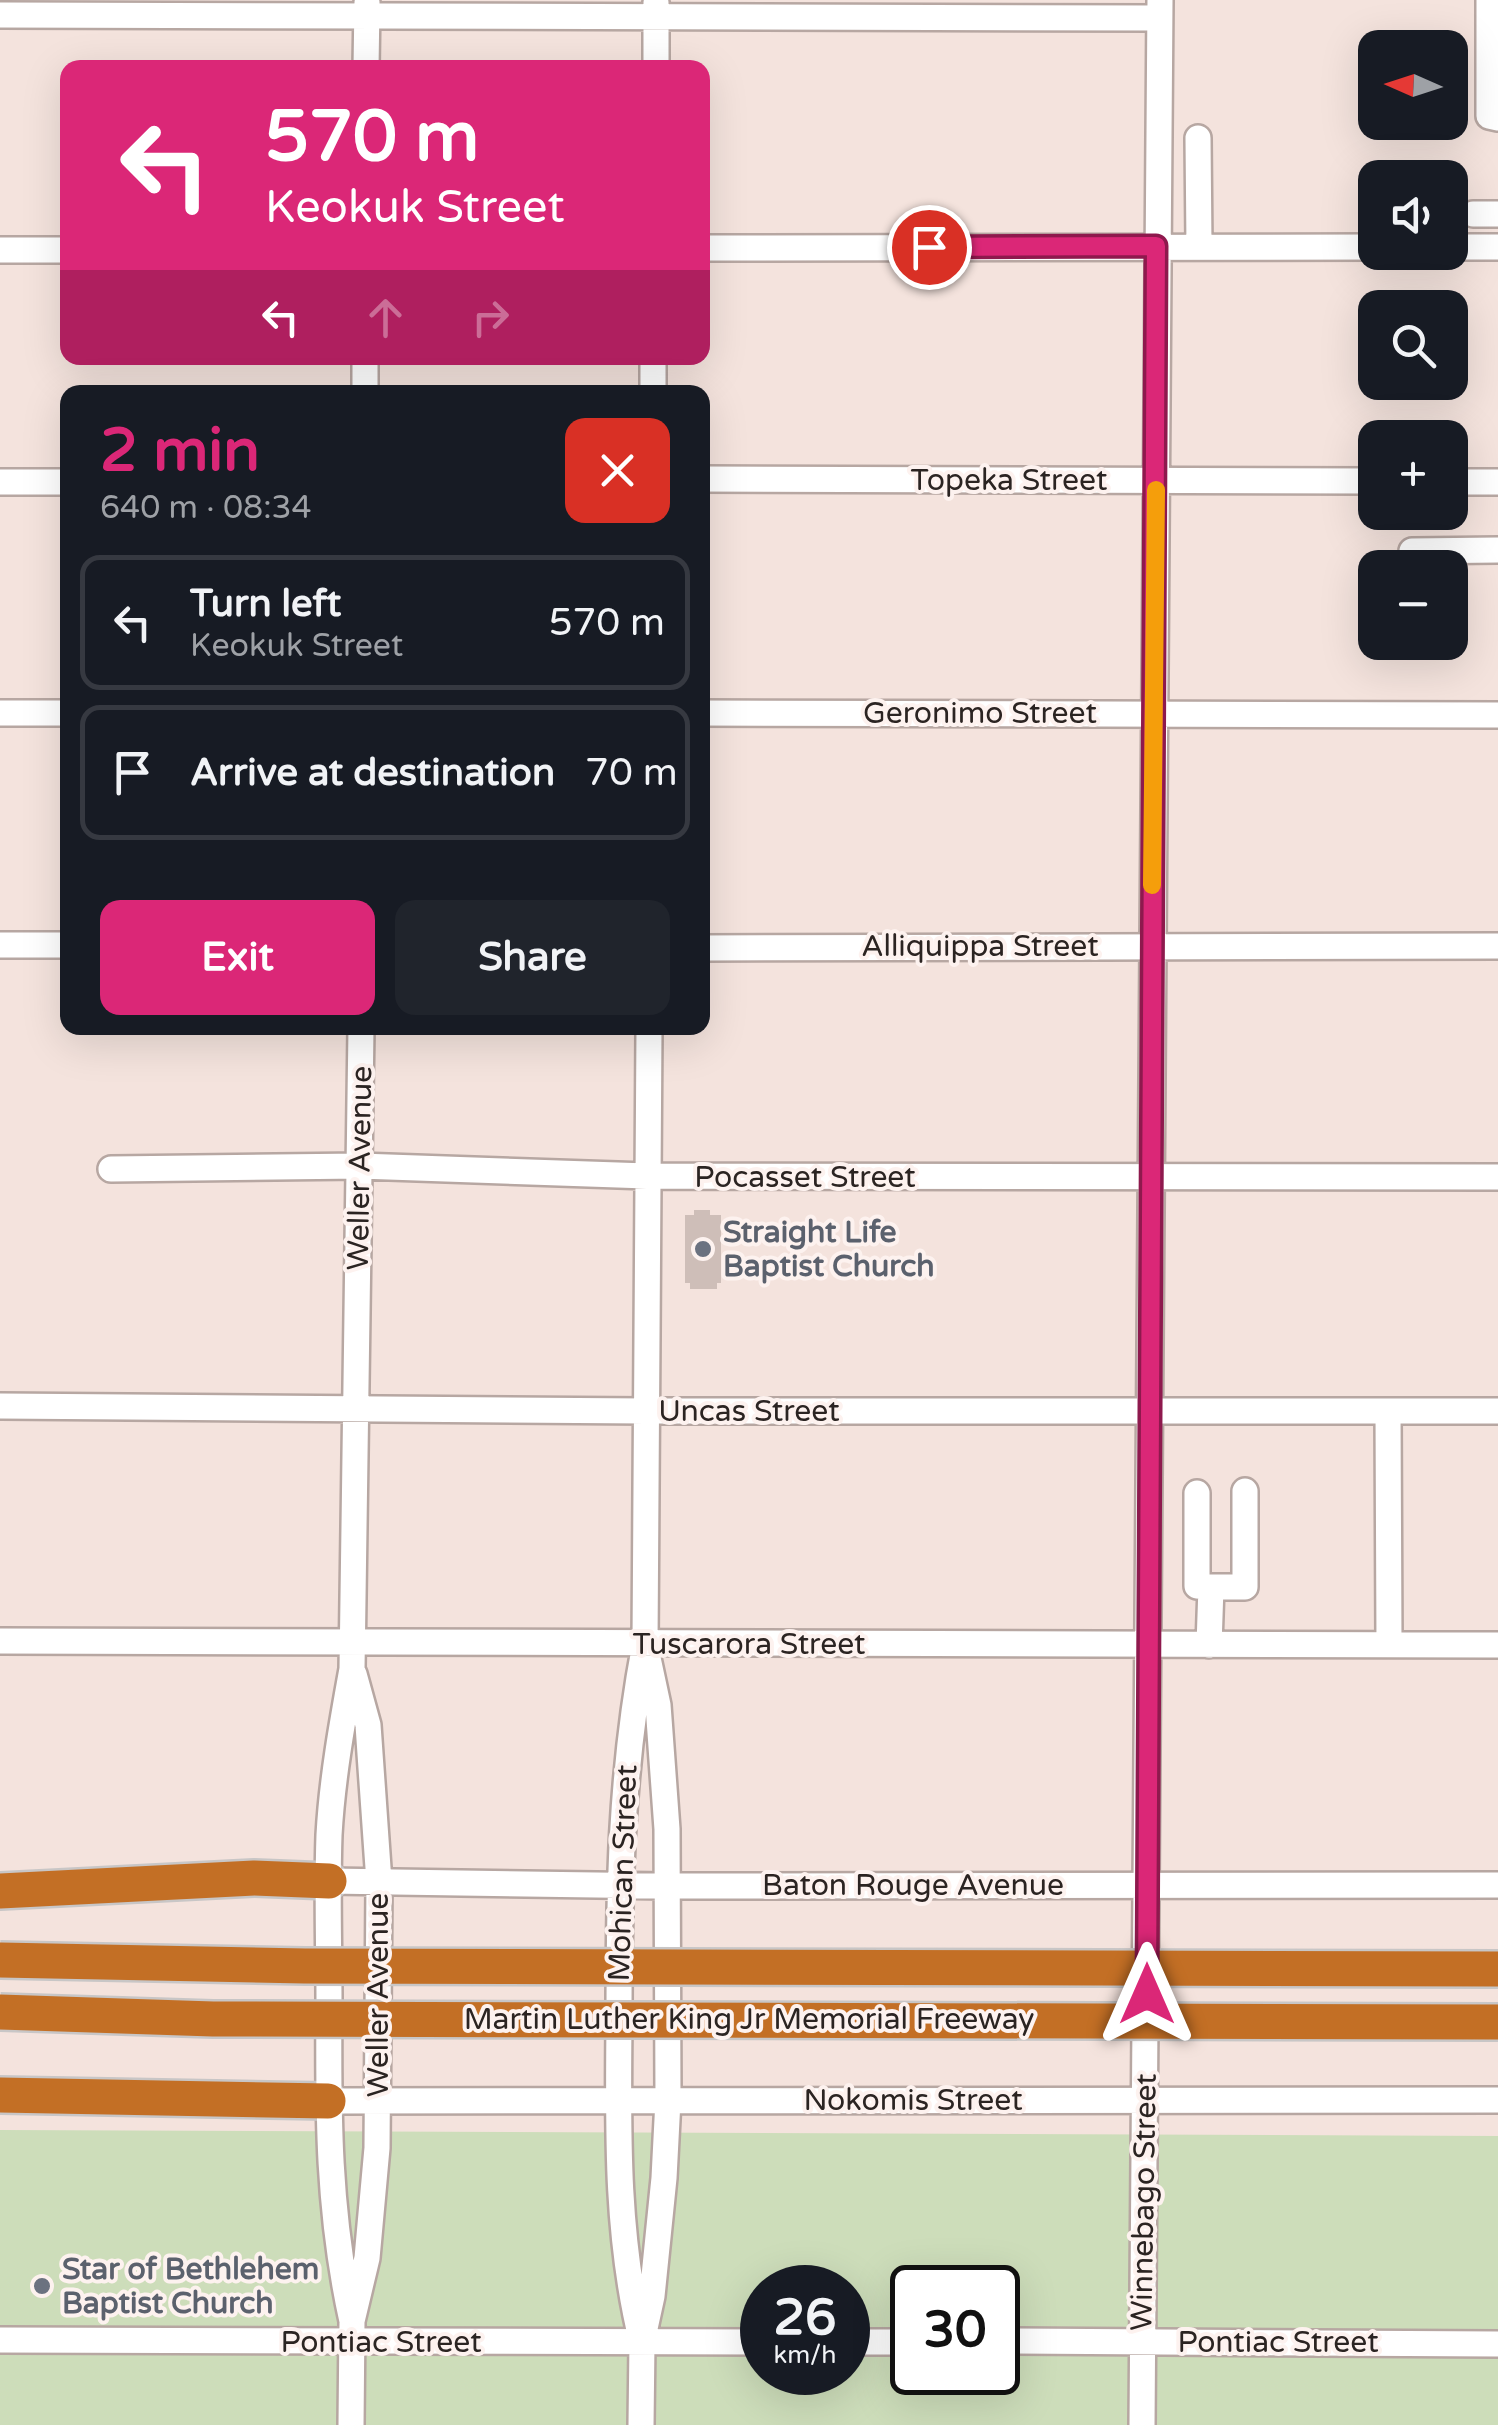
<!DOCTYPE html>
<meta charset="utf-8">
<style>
:root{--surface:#171b24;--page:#20242c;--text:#f1f3f6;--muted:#9ea1a6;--line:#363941;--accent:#db2777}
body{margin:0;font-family:"Varela Round",sans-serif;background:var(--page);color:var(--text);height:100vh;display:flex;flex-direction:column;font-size:38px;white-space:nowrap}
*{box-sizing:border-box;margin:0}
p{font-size:32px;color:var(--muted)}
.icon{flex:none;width:55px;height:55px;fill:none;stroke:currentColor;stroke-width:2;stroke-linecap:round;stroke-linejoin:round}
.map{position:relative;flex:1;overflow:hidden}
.side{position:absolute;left:60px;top:385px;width:650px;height:650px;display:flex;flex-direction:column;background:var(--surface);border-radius:20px;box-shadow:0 10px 40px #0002}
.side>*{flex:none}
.guide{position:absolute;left:60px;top:60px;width:650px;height:305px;border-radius:20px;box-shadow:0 10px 40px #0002;background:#db2777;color:#fff;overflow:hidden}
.needle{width:65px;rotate:273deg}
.buttons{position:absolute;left:1358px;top:30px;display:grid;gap:20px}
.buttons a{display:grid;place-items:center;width:110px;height:110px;border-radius:20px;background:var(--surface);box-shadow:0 10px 40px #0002;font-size:50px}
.speed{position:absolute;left:740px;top:2265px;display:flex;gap:20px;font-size:50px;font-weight:700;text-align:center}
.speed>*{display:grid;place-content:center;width:130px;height:130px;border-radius:50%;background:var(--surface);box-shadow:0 10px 40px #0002;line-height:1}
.speed small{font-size:25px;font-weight:400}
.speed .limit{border:5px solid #111;border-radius:15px;background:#fff;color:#111}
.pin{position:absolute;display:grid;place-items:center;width:85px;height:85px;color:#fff;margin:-42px;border:5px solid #fff;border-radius:50%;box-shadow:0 2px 10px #0007}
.me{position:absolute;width:110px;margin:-55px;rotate:0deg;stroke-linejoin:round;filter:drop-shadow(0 0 8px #0008)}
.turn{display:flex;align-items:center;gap:35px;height:210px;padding:0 40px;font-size:45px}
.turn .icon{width:130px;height:130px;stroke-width:2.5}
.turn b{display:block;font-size:70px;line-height:85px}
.lanes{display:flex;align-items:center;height:95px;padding:0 40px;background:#0003;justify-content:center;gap:50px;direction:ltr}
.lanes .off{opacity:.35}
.round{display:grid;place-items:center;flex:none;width:105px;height:105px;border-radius:20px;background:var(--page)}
.headline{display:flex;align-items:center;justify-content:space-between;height:170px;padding:0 40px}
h1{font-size:60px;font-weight:700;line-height:75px;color:var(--accent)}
.cta{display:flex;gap:20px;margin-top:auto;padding:20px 40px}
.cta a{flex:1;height:115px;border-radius:20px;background:var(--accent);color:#fff;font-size:40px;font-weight:700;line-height:115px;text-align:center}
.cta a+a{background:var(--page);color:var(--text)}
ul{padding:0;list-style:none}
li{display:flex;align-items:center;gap:30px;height:135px;margin:0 20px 15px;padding:0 20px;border:5px solid var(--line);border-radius:20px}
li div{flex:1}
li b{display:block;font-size:38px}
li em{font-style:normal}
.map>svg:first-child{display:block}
.green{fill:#cdddba;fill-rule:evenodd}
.building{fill:#cebeb8}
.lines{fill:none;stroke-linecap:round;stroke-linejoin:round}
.minor-casing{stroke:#b7a7a2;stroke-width:30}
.highway-casing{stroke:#c8c6c6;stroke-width:40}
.minor{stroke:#fff;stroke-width:25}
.highway{stroke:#c36f25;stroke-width:35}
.highway-bridge-casing{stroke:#c8c6c6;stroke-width:40;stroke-linecap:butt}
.highway-bridge{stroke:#c36f25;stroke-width:35}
.route-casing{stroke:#8e194d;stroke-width:25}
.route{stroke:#db2777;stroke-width:18}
.slow{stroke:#f59e0b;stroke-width:18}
.worship-dot{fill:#6b7280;stroke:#fdf2ef;stroke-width:4}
.labels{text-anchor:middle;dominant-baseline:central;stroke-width:8;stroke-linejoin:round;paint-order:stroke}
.street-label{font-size:30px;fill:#2b2422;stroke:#fdf2ef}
.worship-label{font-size:30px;font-weight:bold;fill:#5b616d;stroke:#fdf2ef;text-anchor:start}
</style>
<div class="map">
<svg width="1498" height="2425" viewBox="0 0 1498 2425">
<rect width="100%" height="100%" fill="#f4e3dd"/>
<path class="green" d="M0,2130L1498,2136V2425H0ZM762,2288H848V2372H762ZM912,2288H998V2372H912Z"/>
<path class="building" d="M694,1210H710V1215H721V1283H717V1289H690V1283H685V1215H694Z"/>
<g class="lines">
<defs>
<path id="minor" d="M1489,0V116L1498,118
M0,15L1159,18
M366,68L367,3
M656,68V3
M1198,138L1199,247
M1473,214H1498
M1450,247H1498
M702,248L1375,247
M0,250H68
M365,358V392
M653,392V358
M702,479L1375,481
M0,482H68
M1450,482H1498
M1412,551L1498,550
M0,713H68
M702,713L1498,715
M0,945H68
M702,948L1498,946
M111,1169L360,1166L647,1176L1498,1177
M0,1406L646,1411H1498
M1388,1411L1389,1645
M1197,1493V1586L1211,1587L1209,1645
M1211,1587H1245V1491
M0,1641L1498,1645
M329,1881L667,1886L1498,1885
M328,2101L1498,2100
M352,2321C328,2213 328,2114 329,2003C329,1947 327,1891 329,1835C332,1780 342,1724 352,1669L361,1028
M0,2340L762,2342
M998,2341L1498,2344
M642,2342C616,2238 618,2130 619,2023C619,1891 620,1775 645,1644L649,1028
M848,2342H912
M351,2425L352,2321L367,2258L377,2148L379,1882L368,1725L354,1674
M641,2425L642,2342L652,2296L664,2178L668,2100L667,1829L658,1705L648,1658
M1142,2425L1160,0"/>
<path id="highway" d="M0,1891L254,1878L329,1881
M0,2095L328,2101"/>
</defs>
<use href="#minor" class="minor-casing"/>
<use href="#highway" class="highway-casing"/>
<use href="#minor" class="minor"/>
<use href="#highway" class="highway"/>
<defs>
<path id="highway-bridge" d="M0,1960L305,1966L1498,1969
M0,2012L213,2019L1498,2022"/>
</defs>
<use href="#highway-bridge" class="highway-bridge-casing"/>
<use href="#highway-bridge" class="highway-bridge"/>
</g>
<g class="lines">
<defs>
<path id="route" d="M929,247L1156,246L1147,1994"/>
</defs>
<use href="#route" class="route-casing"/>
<use href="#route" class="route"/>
<path class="slow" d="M1152,885L1156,490"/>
</g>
<g class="worship-dot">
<circle cx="703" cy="1249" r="10"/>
<circle cx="42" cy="2286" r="10"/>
</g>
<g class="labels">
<g class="street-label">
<text x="1009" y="480">Topeka Street</text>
<text x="980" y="713">Geronimo Street</text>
<text x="980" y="946">Alliquippa Street</text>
<text transform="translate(360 1168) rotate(-89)">Weller Avenue</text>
<text x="805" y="1177">Pocasset Street</text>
<text x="749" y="1411">Uncas Street</text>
<text x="749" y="1644">Tuscarora Street</text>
<text transform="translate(623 1873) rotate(-88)">Mohican Street</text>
<text x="913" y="1885">Baton Rouge Avenue</text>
<text transform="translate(378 1995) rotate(-90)">Weller Avenue</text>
<text x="749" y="2019">Martin Luther King Jr Memorial Freeway</text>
<text x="913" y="2100">Nokomis Street</text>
<text transform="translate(1144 2202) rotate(-89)">Winnebago Street</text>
<text x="381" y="2342">Pontiac Street</text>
<text x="1278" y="2342">Pontiac Street</text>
</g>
<g class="worship-label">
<text x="723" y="1232">Straight Life<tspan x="723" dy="34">Baptist Church</tspan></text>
<text x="62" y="2269">Star of Bethlehem<tspan x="62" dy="34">Baptist Church</tspan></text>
</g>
</g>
</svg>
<div class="buttons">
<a><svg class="needle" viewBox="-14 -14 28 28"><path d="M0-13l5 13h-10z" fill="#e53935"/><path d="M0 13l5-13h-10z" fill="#9ea1a6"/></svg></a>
<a><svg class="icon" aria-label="sound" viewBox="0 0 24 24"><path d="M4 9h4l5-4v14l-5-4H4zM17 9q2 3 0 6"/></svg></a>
<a><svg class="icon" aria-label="search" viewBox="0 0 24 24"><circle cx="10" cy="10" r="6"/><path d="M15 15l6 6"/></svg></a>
<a>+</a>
<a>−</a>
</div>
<div class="speed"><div>26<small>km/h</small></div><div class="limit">30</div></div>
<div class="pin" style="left:929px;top:247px;background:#d93025"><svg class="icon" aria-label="arrive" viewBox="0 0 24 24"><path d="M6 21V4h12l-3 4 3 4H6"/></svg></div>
<svg class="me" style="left:1147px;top:1994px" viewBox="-20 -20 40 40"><path d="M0-17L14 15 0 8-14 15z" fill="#db2777" stroke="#fff" stroke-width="4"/></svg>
<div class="guide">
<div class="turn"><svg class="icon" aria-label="left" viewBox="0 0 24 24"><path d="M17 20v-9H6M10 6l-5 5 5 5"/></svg><div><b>570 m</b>Keokuk Street</div></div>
<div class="lanes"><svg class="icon" aria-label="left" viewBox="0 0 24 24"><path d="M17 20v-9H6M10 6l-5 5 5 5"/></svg><svg class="icon off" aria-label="ahead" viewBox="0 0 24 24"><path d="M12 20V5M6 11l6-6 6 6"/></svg><svg class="icon off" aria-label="right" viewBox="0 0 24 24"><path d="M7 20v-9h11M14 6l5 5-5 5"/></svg></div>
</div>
<section class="side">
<div class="headline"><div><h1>2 min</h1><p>640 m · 08:34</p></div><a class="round" style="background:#d93025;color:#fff"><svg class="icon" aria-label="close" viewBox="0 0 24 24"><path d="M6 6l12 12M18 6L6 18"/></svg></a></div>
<ul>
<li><svg class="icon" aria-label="left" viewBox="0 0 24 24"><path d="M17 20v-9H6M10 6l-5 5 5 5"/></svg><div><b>Turn left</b><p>Keokuk Street</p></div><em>570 m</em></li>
<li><svg class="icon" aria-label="arrive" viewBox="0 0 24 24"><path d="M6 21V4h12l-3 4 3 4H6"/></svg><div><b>Arrive at destination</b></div><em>70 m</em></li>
</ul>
<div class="cta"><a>Exit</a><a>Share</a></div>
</section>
</div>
